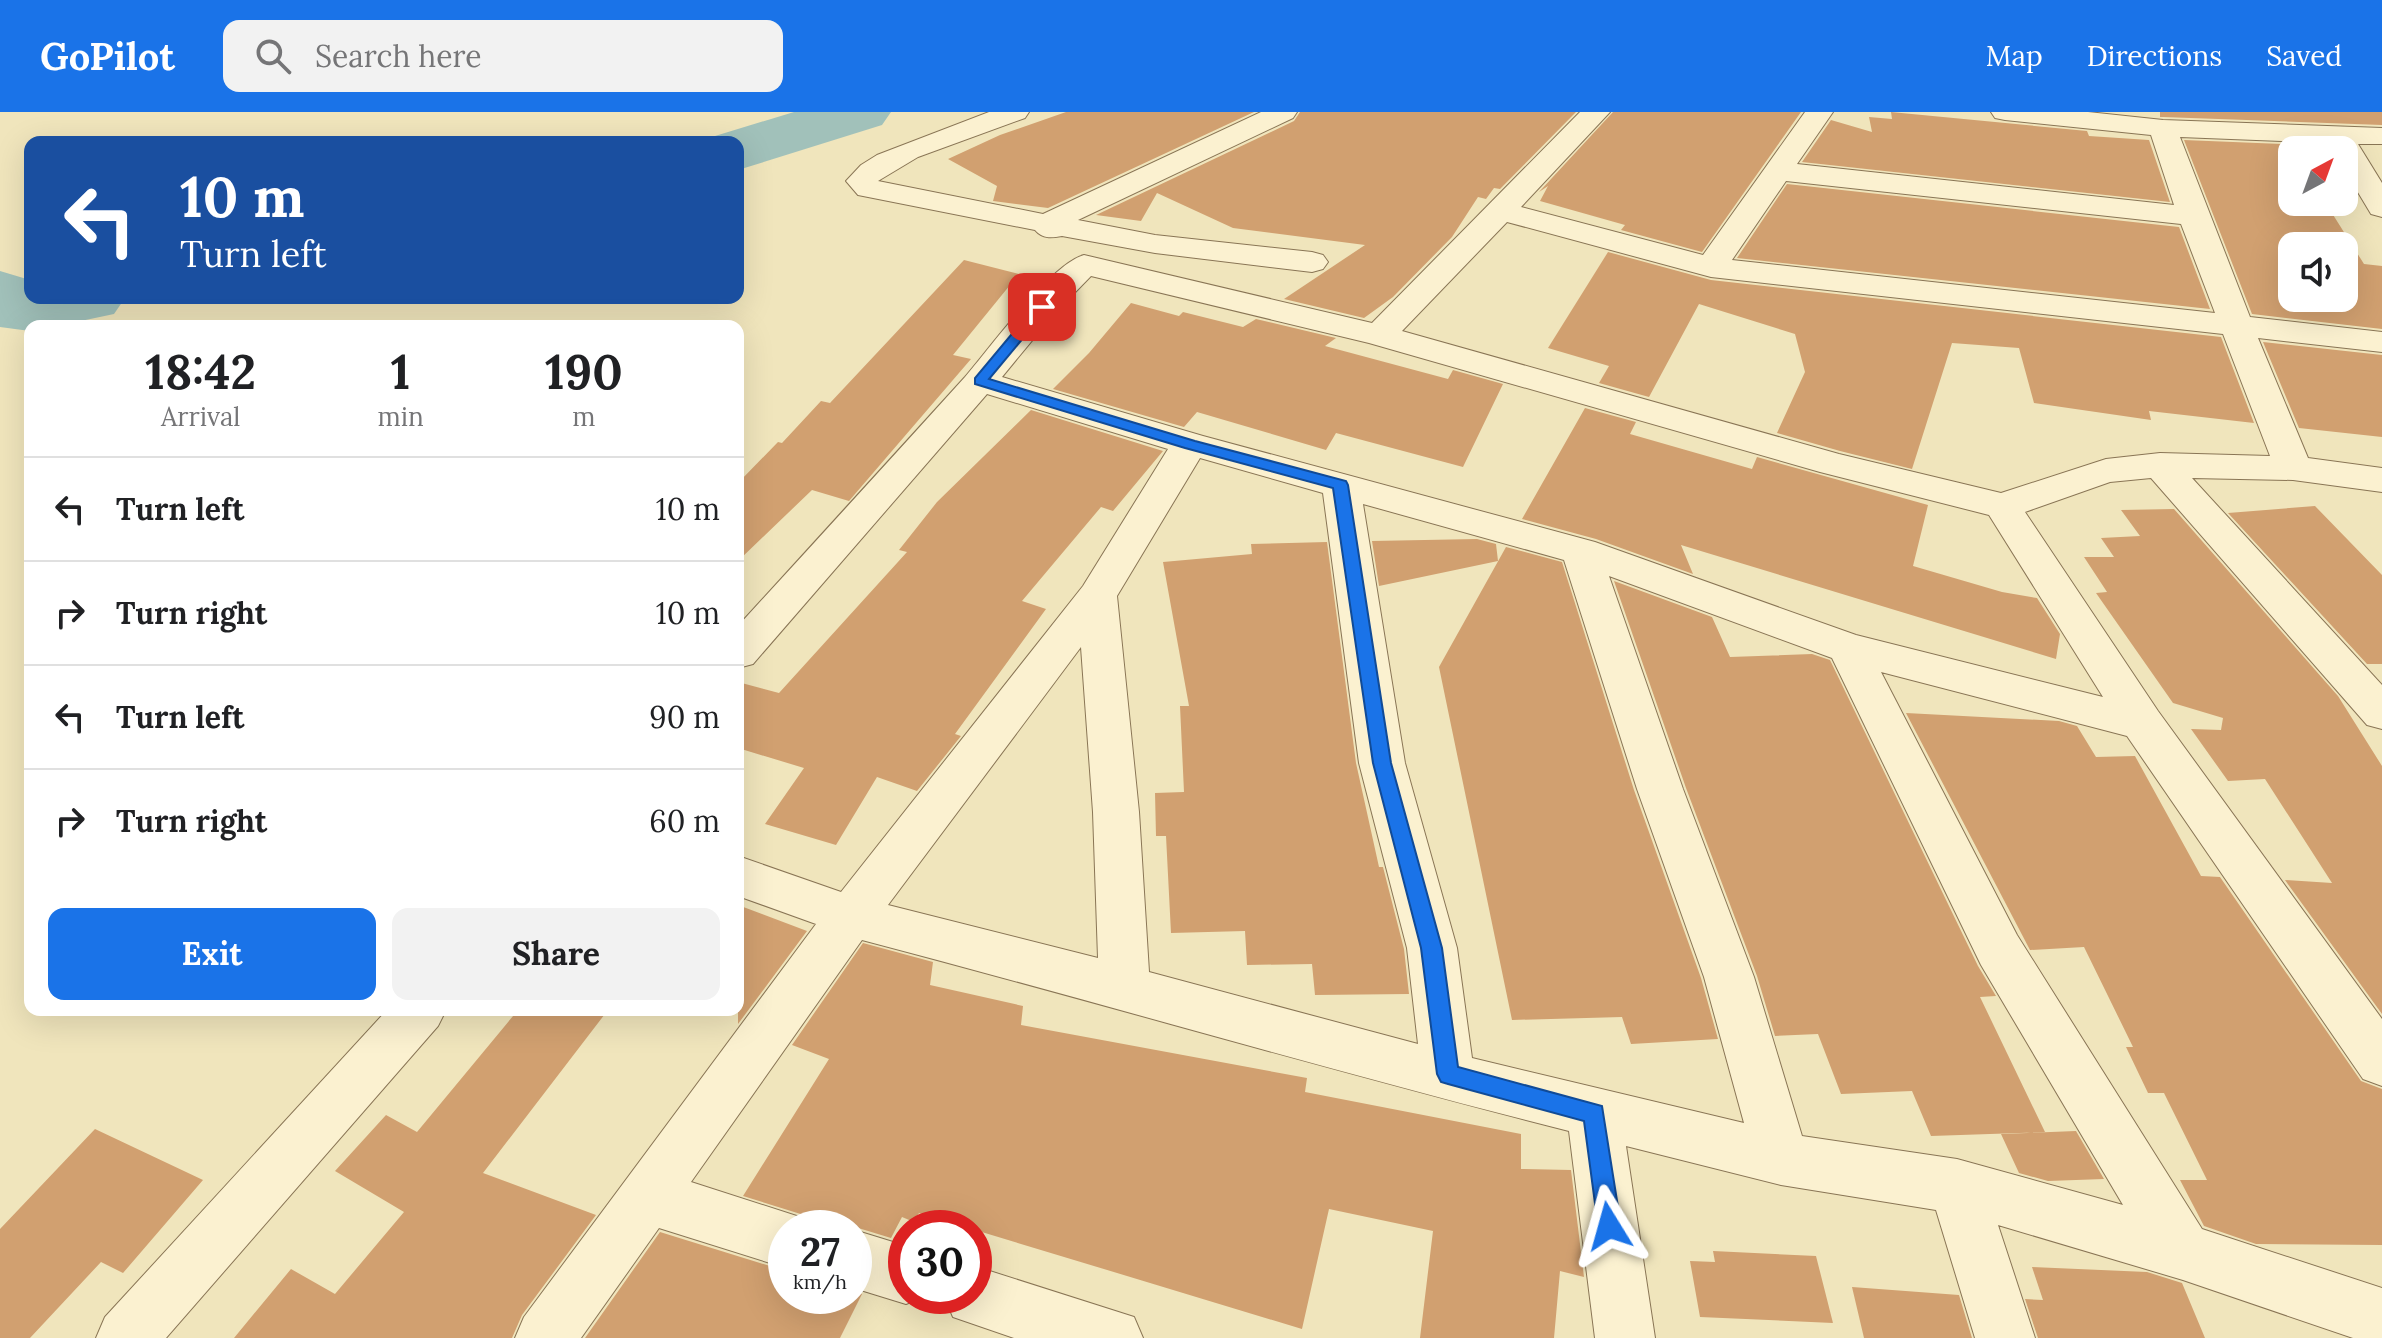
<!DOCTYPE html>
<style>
:root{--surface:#fff;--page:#f2f2f2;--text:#202124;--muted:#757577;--line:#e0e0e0;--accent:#1a73e8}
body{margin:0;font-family:Lora,serif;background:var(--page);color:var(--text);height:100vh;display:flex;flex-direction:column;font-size:30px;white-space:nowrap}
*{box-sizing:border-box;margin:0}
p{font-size:26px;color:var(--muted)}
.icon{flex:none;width:44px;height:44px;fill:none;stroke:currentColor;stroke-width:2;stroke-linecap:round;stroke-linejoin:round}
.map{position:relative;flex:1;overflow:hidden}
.drawer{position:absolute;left:24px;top:208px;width:720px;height:696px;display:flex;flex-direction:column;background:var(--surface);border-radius:16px;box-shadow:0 8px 32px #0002}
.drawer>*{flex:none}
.top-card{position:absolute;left:24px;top:24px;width:720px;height:168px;border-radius:16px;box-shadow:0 8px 32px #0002;background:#1a4fa0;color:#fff;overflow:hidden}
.needle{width:52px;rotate:41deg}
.buttons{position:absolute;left:2278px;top:24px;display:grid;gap:16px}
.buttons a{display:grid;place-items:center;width:80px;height:80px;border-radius:16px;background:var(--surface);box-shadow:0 8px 32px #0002;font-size:40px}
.speed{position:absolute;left:768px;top:1098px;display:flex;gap:16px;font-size:40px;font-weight:700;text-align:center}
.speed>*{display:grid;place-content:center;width:104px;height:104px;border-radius:50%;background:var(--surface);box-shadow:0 8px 32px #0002;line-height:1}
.speed small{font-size:20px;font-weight:400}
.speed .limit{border:12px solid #d22;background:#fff;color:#111}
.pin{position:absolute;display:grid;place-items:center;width:68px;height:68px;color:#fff;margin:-34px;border-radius:16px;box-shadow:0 4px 12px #0006}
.me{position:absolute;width:88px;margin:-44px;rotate:352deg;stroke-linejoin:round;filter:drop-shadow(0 0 6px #0008)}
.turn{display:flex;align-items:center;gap:28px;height:168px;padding:0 24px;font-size:36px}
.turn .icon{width:104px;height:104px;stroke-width:2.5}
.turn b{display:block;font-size:56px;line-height:68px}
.eta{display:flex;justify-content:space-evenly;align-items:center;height:136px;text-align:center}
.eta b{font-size:48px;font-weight:700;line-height:56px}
.button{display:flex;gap:16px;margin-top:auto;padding:16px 24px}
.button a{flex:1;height:92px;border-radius:16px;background:var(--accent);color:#fff;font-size:32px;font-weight:700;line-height:92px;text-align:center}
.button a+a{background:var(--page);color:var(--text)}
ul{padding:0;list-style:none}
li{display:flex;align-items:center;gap:24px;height:104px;padding:0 24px;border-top:2px solid var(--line)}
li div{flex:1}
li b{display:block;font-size:30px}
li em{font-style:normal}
header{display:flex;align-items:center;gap:48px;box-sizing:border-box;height:112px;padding:0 40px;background:var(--accent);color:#fff}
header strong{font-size:38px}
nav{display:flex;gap:44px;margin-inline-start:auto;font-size:28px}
.search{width:560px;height:72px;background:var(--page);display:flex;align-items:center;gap:20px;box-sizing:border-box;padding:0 28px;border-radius:16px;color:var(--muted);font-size:30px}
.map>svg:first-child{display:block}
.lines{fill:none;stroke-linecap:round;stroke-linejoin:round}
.river{fill:#a1c1ba;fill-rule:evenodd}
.building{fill:#d1a070;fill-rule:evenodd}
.minor-casing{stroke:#897555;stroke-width:2}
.minor{fill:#fbf1d0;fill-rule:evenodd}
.route{fill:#1a73e8;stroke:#114b97;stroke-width:2}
</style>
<header>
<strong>GoPilot</strong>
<div class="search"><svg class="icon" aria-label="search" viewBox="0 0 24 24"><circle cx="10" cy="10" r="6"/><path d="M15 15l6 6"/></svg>Search here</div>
<nav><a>Map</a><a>Directions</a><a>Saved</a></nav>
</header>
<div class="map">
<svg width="2382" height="1226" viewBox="0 0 2382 1226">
<rect width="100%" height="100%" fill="#f0e5bc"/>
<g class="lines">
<path class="river" d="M794,0H891L882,13L738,58V30H711L715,24Z
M0,159L30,168V186H125L114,202L57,214H30V219L0,215Z"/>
</g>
<path class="building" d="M1066,0H1254L1048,96L993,89L997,74L948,47L1000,23Z
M1300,0H1576L1500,77L1494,76L1486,87L1478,85L1452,125L1393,185L1364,206L1284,187L1365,133L1233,116L1157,81L1141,109L1096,103L1294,9Z
M1613,0H1801L1702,140L1621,118L1625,113L1540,89L1548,74L1539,80Z
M1891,0L2087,19L2089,24L2149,28L2170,90L1802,50L1831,8L1872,20L1869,5L1892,7Z
M2160,0H2382V13L2163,5H2160Z
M2184,28L2327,34L2330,38H2292V90H2325L2364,152L2382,154V217L2252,202ZM2292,134H2344V186H2292Z
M1787,72L2179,115L2210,197L1737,146Z
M1608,140L1711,168L2221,225L2254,311L2149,299L2151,308L2034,291L2019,236L1952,231L1912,357L1840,339L1777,321L1805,260L1795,222L1699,192L1649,285L1599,271L1609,254L1548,236Z
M964,148L1019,162L953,243L971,247L849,389L812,378L738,449V371L778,330L782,331L821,289L830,291Z
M1131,191L1179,204L1183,200L1243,215L1256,207L1336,226L1325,234L1448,267L1453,258L1503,272L1463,355L1336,321L1326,338L1197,300L1184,315L1053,277L1089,241Z
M2263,230L2382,243V325L2299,316Z
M1585,296L1636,310L1630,322L1752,357L1757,345L1928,393L1913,454L2002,480L2037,486L2060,522L2056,547L1681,433L1693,462L1596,427L1522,407Z
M1031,298L1163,339L1113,399L1101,395L1022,489L1046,497L955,622L961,624L917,679L877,665L836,733L765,712L804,656L738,636V570L779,581L907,440L899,438L937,390Z
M2315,394L2382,463V552H2367L2228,401Z
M2174,397L2338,584L2382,654V902L2285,768L2332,771L2265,667L2228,669L2191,617L2221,618L2223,606L2173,591L2096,481L2107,480L2084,445H2114L2101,426L2140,424L2121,398Z
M1477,427L1496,432L1498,449L1379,474L1372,429Z
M1327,430L1356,651L1379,755H1383L1404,837L1409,882L1315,883L1312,852L1247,853L1245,819L1171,821L1166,724H1156L1155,681L1184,680L1180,594H1189L1163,450L1252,442L1251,432Z
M1506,435L1562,450L1634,678L1701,866L1718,927L1631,932L1622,905L1512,908L1439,555Z
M1614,469L1712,505L1730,545L1812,542L1830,548L1978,854L1996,884L1980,885L2045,1020L1931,1024L1912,979L1841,982L1818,922L1775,924L1757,864L1686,676Z
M1906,601L2059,609L2077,614L2096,645L2135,644L2201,764L2220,765L2361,969L2382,977V1133L2256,1132L2204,1114L2180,1068H2207L2164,981H2148L2126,935H2133L2084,835L2030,838Z
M738,793L807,819L738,912Z
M863,831L933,850L930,873L1023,894L1021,913L1307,966L1305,980L1521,1022V1057L1571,1058L1584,1165L1560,1159L1554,1226H1420L1433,1119L1329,1097L1302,1217L919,1101L914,1110L902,1105L891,1126L855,1115L813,1116L807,1104L743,1084L829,947L792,933Z
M518,898H608L483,1061L596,1103L522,1203L512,1226H234L291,1157L335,1182L404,1100L335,1059L386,1003L417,1020Z
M95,1017L203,1068L123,1161L101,1150L30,1226H0V1117Z
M2076,1019L2104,1067L2048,1069L2019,1061L2001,1022Z
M660,1120L786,1159V1184H854V1179L862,1182L840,1226H585Z
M1713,1139L1816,1144L1833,1211L1700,1205L1690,1149L1715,1150Z
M2032,1155L2147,1160L2182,1171L2205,1226H2038L2025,1187L2043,1188Z
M1852,1175L1959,1183L1972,1226H1864Z"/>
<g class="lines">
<defs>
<path id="minor" d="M989,0H1029L1025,6L918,45L878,69L1043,102L1261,0H1297L1293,6L1078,108L1155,123L1312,140L1323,143L1328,150L1323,157L1312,160L1155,141L1062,124C1051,126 1043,127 1035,118L858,83L846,69L861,53L877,43Z
M1580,0H1610L1521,95L1703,143L1805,0H1833L1797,52L2174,93L2151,23L2005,8L1995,6L1991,0H2088L2163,8L2382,16V32H2358L2382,71V105L2371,102L2344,57V38H2333L2329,31L2180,25L2250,205L2382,220V240L2258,226L2308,346L2382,356V380L2293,368L2192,366L2382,573V617L2367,613L2151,366L2110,370L2025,400L2158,599L2382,907V974L2363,967L2127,624L1881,560L2017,823L2202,1117L2382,1176V1226H2353L2183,1168L1998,1113L2035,1226H1975L1936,1098L1781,1073L1626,1034L1655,1226H1595L1569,1019C1332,959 1098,890 862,828L691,1070L806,1107L810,1116H786V1156L659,1116L581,1226H515L524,1205L816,812L738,784V744L841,780L1083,474L1168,337L987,282L753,552L738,556V514C814,431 890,348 965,265C990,236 1051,152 1084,143L1372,211ZM1786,69L2181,112L2215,201L1732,148ZM1507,110L1711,165L2223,222L2270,344L2160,341L2106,347L2001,381L1839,342L1402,219ZM1091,164L1369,231L1820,360L1989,403L2103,585L1856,523L1595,430L1203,324L1002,265L1054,202ZM1200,346L1323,381L1359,651L1407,836L1418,932L1149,860L1139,700L1117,484ZM1363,392L1564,448L1637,677L1704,865L1744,1011L1472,946L1457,836L1405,651ZM1609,464L1832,546L1981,853L2123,1093L1957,1047L1802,1024L1754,865L1683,677ZM1081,535L1093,700L1098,846L888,793Z
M387,898H446L438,914L166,1226H96L105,1205Z
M854,1118L906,1134V1184H926L906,1192L854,1176Z
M974,1154L1134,1205L1143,1226H1014L953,1205L944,1184H974Z"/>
</defs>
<use href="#minor" class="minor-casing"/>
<use href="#minor" class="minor"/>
</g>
<path class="route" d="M1037,192L1049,195L989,267L1195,329L1346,369L1348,373L1391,651L1442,836L1458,955L1602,994L1621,1114L1618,1122L1609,1125L1601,1122L1598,1114L1584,1009L1448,972L1441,970L1437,962L1421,836L1373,651L1333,376L1185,336L975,272V266Z"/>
</svg>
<div class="buttons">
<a><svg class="needle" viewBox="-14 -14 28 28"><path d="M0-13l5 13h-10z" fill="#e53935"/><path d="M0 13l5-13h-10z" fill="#757577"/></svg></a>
<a><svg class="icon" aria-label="sound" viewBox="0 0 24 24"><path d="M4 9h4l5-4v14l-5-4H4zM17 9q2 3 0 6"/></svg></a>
</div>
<div class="speed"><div>27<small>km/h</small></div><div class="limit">30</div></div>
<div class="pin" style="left:1042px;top:195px;background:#d93025"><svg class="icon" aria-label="arrive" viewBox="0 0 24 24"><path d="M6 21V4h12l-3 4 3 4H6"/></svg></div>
<svg class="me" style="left:1609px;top:1114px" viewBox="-20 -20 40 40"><path d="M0-17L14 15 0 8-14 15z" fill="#1a73e8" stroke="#fff" stroke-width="4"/></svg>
<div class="top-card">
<div class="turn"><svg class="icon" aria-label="left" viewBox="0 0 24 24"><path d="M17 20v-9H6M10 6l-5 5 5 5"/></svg><div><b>10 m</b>Turn left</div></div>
</div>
<section class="drawer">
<div class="eta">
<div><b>18:42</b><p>Arrival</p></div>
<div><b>1</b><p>min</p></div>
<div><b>190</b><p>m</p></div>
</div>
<ul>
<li><svg class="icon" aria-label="left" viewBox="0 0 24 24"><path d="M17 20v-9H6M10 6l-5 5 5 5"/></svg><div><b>Turn left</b></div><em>10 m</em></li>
<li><svg class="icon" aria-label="right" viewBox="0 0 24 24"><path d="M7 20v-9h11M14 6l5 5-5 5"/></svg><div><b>Turn right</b></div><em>10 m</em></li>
<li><svg class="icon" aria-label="left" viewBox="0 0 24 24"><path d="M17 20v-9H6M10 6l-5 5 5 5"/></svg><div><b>Turn left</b></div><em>90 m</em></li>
<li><svg class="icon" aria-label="right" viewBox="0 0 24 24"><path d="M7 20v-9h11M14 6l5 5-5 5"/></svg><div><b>Turn right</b></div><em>60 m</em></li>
</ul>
<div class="button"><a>Exit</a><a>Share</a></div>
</section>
</div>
